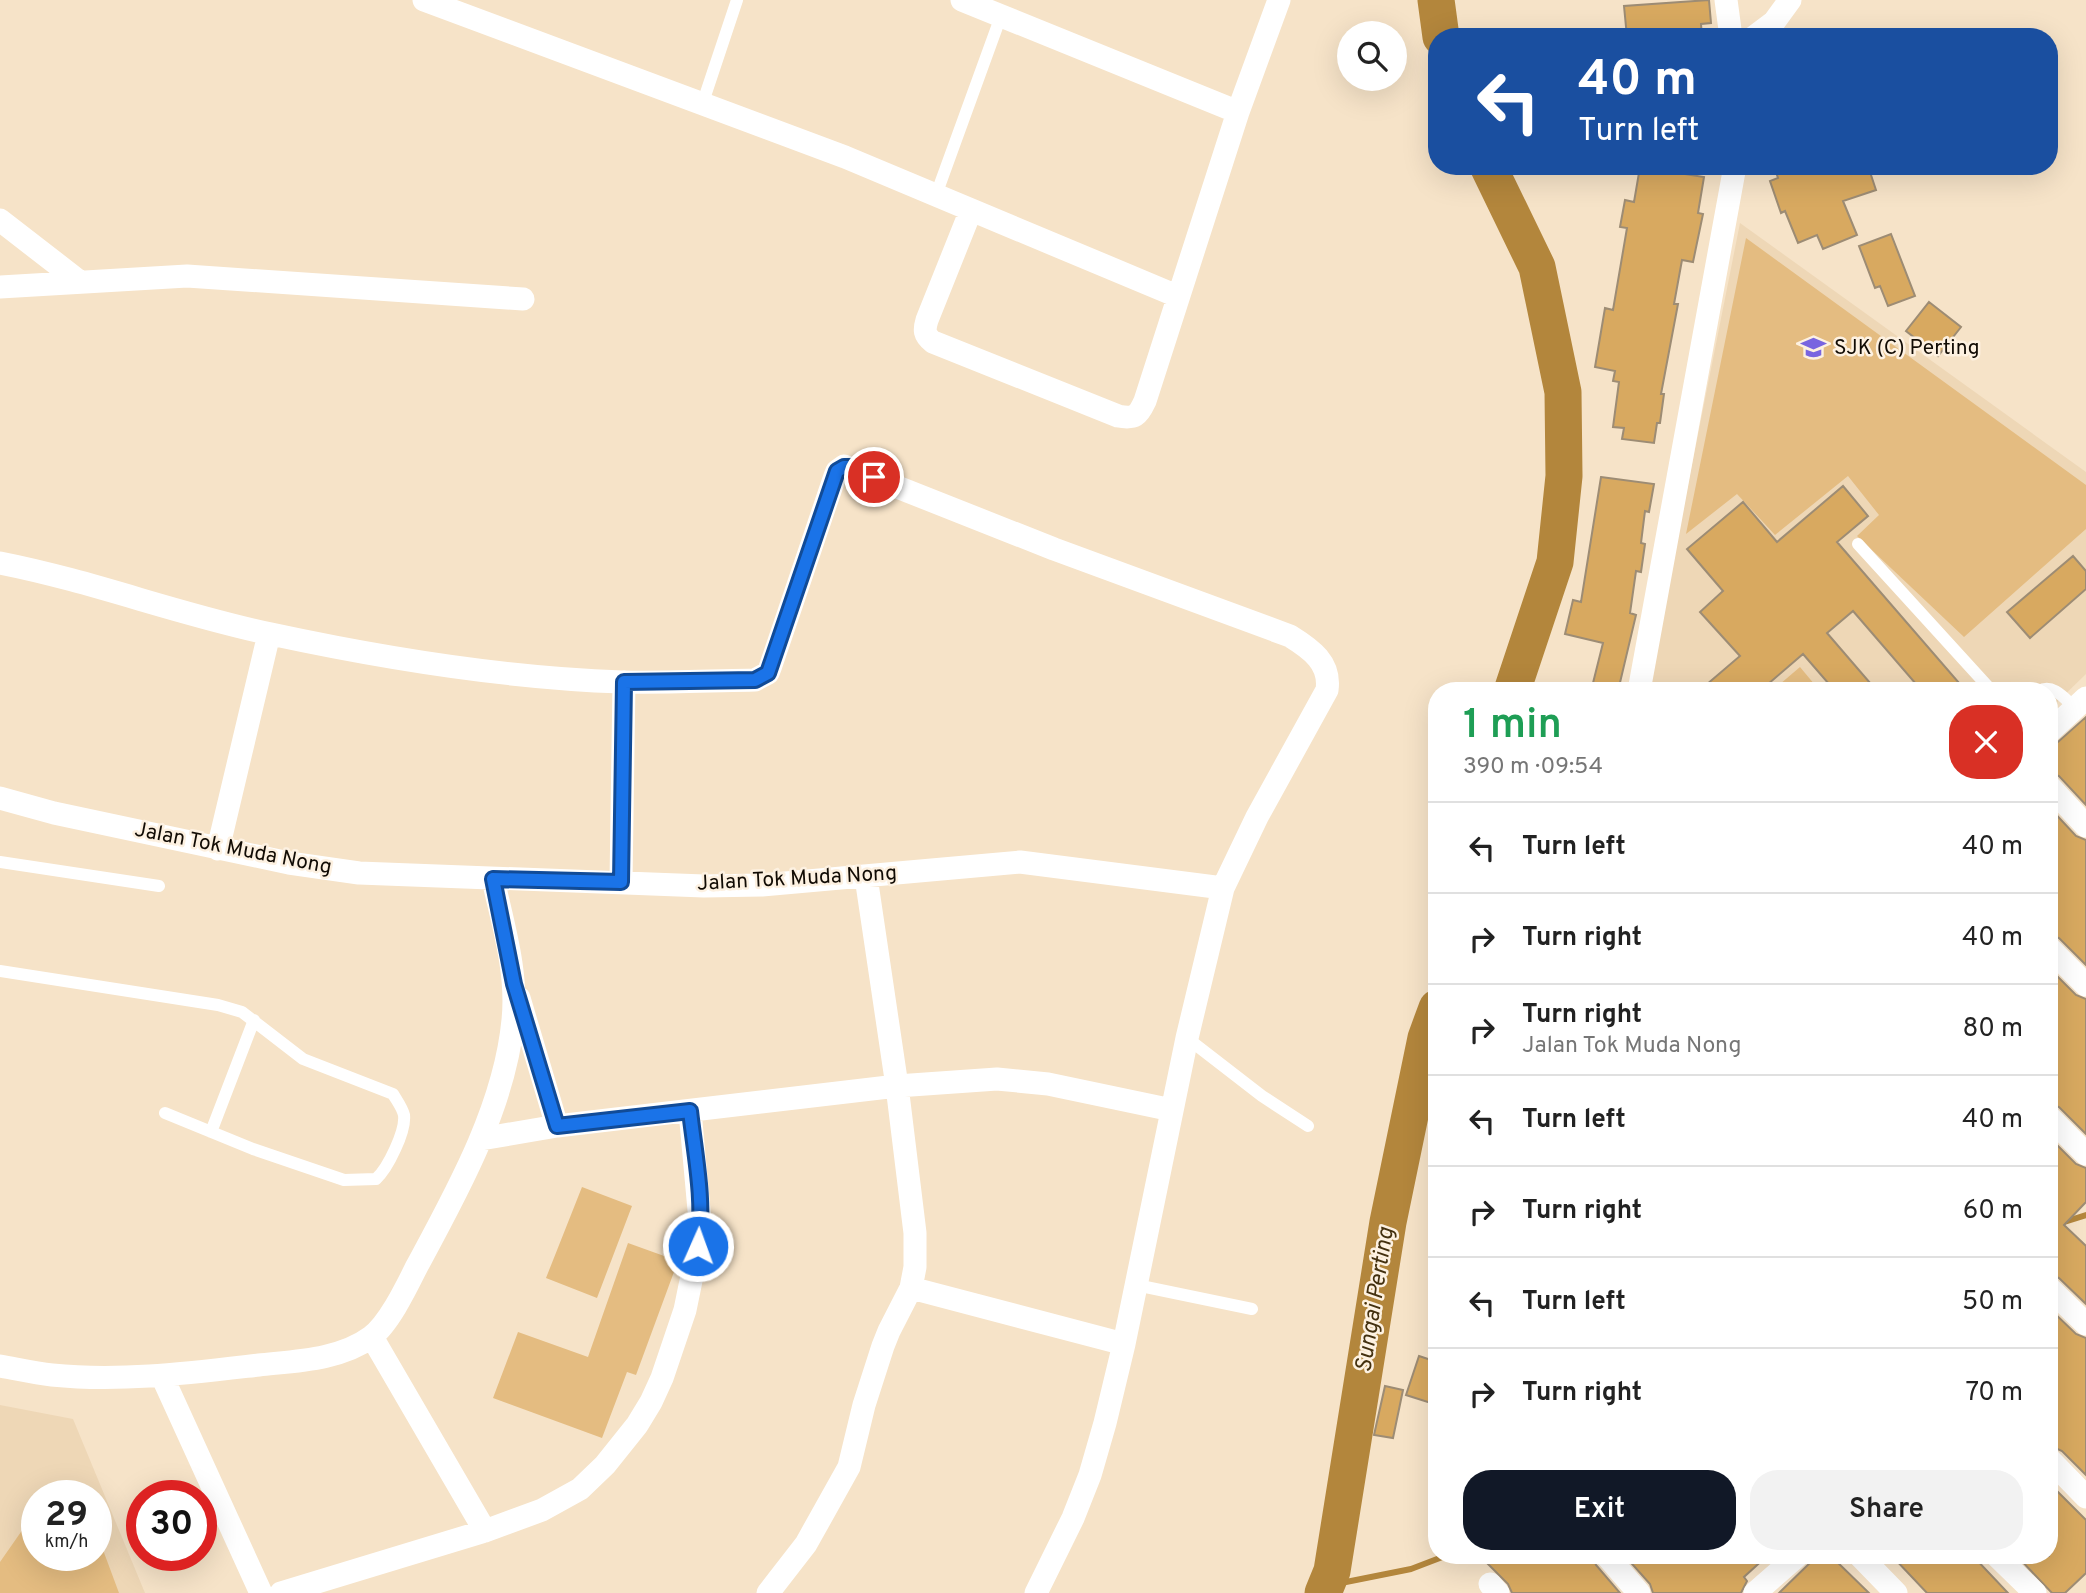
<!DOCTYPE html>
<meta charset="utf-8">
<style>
:root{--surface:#fff;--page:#f2f2f2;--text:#222;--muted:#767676;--line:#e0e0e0;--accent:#111827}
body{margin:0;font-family:Overpass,sans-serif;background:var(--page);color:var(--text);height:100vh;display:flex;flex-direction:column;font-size:26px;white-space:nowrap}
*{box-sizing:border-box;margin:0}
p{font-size:23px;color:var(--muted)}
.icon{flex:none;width:38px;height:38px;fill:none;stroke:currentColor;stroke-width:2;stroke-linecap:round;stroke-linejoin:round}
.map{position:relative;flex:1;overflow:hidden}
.details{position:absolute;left:1428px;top:682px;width:630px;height:882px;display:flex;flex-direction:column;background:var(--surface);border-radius:28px;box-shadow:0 7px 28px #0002}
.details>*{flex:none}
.guide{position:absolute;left:1428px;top:28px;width:630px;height:147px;border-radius:28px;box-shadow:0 7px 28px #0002;background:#1a4fa0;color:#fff;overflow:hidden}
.fabs{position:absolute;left:1337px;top:21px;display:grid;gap:14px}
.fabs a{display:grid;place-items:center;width:70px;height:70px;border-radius:50%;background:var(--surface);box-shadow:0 7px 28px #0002;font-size:35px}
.speed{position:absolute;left:21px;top:1480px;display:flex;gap:14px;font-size:35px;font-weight:700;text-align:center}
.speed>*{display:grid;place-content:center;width:91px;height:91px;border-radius:50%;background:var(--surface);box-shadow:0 7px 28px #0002;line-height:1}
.speed small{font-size:18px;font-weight:400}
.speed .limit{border:10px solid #d22;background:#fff;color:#111}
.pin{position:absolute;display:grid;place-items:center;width:60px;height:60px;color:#fff;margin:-30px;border:4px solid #fff;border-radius:50%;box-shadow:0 2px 7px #0007}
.me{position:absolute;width:77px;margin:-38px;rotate:2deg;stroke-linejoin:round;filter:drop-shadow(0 0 5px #0008)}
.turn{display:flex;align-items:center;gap:24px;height:147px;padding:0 35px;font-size:32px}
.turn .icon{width:91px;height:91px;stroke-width:2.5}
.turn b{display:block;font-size:49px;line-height:60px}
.round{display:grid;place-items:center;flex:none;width:74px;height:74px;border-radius:28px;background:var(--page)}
.headline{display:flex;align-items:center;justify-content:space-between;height:119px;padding:0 35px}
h1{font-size:42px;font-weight:600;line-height:52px;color:#1e9e55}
.action{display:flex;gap:14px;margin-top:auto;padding:14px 35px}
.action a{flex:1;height:80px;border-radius:28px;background:var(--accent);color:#fff;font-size:28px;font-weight:600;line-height:80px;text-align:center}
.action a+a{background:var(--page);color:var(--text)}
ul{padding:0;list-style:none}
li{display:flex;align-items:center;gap:21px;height:91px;padding:0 35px;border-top:2px solid var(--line)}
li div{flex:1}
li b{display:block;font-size:26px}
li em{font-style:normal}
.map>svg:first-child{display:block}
.built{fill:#eed7b6;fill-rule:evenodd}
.green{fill:#e4bc81}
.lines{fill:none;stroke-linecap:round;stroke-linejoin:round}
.stream{stroke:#b3863c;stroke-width:6}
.river{stroke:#b3863c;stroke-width:37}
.building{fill:#d8a960;stroke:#9d8c74;stroke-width:2}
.lane{stroke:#fff;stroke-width:12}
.street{stroke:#fff;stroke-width:23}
.route-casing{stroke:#114b97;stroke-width:18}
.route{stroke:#1a73e8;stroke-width:12}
.labels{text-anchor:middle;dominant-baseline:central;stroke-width:5;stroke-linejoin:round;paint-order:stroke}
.poi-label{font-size:21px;fill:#110b04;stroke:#fdf1e1;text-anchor:start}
.street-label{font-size:21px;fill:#110b04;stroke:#fdf1e1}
.water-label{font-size:23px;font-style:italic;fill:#43300f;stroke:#fdf1e1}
</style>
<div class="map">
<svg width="2086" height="1593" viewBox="0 0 2086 1593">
<rect width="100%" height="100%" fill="#f6e3c8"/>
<path class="built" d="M1740,223L2086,472V674L2049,710V691H1647Z
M0,1405L73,1419L145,1593H0ZM37,1496H96V1556H37Z"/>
<path class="green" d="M1746,238L2086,485V529L1964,637L1857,536L1879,515L1848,476L1775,535L1737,494L1686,534Z
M1800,667L1820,691H1772Z
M582,1187L632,1206L597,1298L546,1278Z
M628,1243L678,1261L636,1375L627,1372L602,1438L493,1398L518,1332L588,1357Z
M37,1526V1556H96V1531L119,1593H0V1562L23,1529Z"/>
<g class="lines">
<path class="stream" d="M2061,1223L2086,1215
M1326,1586L1411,1569L1445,1556"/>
<path class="river" d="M1436,0L1441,37
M1488,166L1537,267L1563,392L1564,476L1555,562L1512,691
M1323,1593L1332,1571L1388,1222L1426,1038L1437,1008"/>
</g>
<path class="building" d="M1709,0L1711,23L1701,24L1702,37H1627L1624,6Z
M1774,166H1868L1876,190L1843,201L1857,235L1823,249L1817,235L1798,243L1785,211L1781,213L1770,181L1778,178Z
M1640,167L1704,177L1698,213L1703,214L1693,262L1682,260L1674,304H1678L1661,394H1664L1660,423H1657L1654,443L1622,439L1624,428L1613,427L1619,382L1613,381L1615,371L1595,367L1605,308L1613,310L1627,228L1620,227L1625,200L1634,202Z
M1891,234L1915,296L1888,306L1880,286L1875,288L1859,246Z
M1929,302L1961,327L1938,356L1906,331Z
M1601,477L1654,484L1649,512L1645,511L1641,543L1645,544L1641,572L1636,571L1630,613L1636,615L1618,691H1591L1603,643L1565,634L1573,600L1581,602Z
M1843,486L1868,516L1837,542L1966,691H1922L1853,611L1827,633L1877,691H1835L1803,654L1760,691H1699L1740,656L1700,612L1723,591L1687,549L1743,502L1777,542Z
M2073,556L2086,571V589L2030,638L2007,612Z
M2086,717V805L2059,776L2049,772V746L2058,742Z
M2049,807L2076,836L2086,840V965L2059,938L2049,934Z
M2049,968L2076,995L2086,999V1134L2059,1107L2049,1103Z
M2049,1137L2076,1164L2086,1168V1202L2064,1225L2086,1246V1304L2059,1278L2049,1273Z
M2051,1310L2076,1334L2086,1338V1475L2062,1451L2049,1445V1312Z
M1419,1356L1437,1362V1405L1406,1395Z
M1385,1386L1403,1390L1393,1438L1374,1435Z
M2049,1483L2086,1520V1573L2065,1593H2052L2017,1556H2049Z
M1497,1556H1593L1596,1565L1620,1593H1512L1508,1584L1488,1564Z
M1625,1556H1767L1744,1577L1747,1581L1741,1593H1653L1650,1584Z
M1817,1556H1831L1869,1593H1779Z
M1892,1556H1973L2008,1593H1927Z"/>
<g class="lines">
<path class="lane" d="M703,102L737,0
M936,195L1001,16
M1858,544L1992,691
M2039,691C2053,683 2065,699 2075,708
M0,862L159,886
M0,971L218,1005L242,1012L303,1059L393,1094C397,1101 402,1107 404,1115C406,1131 388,1168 376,1179L344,1180L253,1149L165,1113
M1187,1038L1262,1096L1308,1126
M211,1132L254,1020
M1136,1285L1252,1309"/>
<path class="street" d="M424,0L845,157L1177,296
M962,0L1238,112
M1726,0L1731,37
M1754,37L1774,22L1790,0
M971,210L927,320C924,330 924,335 933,342L1118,416C1135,419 1138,416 1145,401L1238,112L1279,0
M0,220L80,282
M0,287L187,276L523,299
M0,563C92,581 180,615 271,634C387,659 504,678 622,682C666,683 711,681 755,680L768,673L770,668L835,476L837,471L844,466L1054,549L1290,636C1311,649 1331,663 1327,690L1257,817L1223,888L1187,1038L1124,1344L1105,1423L1090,1475L1073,1518L1036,1593
M1639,691L1735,166
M2049,732L2086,698
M2049,786L2086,826
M0,798L54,813L289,863L359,873L704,886L762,885L1020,862L1223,888
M218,849L269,634
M621,882L624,682
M2049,948L2086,985
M519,998L557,1126
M2049,1117L2086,1154
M481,1139L557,1126L897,1086L997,1079L1048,1084L1172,1110
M911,1288L1124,1344
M2049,1288L2086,1324
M372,1337L485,1531
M0,1366C17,1369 35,1373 52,1375C121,1382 190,1373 259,1365C295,1361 340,1360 371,1337C389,1324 407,1286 417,1266C457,1192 505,1106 513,1020C518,973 503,925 493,879
M162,1376L261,1593
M2049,1459L2086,1497
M1607,1556L1639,1593
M1860,1556L1896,1593
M1997,1556L2035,1593
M1490,1584L1498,1593
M281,1593L485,1531L542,1510L580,1489L605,1465L637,1425L651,1402L662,1378L685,1310L701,1232L690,1111
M768,1593L806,1544L849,1467L864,1405L883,1346L889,1331L911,1288L915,1267V1233L897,1086L866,877
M1755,1593L1797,1556"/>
</g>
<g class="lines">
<defs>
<path id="route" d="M698,1246C705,1202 695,1155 690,1111L557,1126L514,984L493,879L621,882L624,682L755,680L768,673L837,471L844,467H849L874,477"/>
</defs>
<use href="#route" class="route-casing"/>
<use href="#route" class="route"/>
</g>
<defs>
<symbol id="school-bare" viewBox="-9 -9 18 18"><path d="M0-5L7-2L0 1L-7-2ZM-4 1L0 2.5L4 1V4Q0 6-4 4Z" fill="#7965e0" stroke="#fdf1e1" stroke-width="2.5" paint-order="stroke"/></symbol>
</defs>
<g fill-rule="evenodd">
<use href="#school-bare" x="1796" y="330" width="35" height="35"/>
</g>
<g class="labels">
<g class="poi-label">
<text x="1834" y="348">SJK (C) Perting</text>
</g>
<g class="street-label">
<text transform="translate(233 849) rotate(11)">Jalan Tok Muda Nong</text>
<text transform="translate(797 879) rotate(-3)">Jalan Tok Muda Nong</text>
</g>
<g class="water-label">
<text transform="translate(1376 1300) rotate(-81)">Sungai Perting</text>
</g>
</g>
</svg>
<div class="fabs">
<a><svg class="icon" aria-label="search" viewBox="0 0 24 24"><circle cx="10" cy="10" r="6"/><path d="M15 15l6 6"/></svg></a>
</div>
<div class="speed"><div>29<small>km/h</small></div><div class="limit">30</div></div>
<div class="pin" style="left:874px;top:477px;background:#d93025"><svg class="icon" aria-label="arrive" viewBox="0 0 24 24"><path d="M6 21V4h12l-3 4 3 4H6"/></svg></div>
<svg class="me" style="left:698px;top:1246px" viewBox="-20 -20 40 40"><circle r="17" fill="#1a73e8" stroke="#fff" stroke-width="3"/><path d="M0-11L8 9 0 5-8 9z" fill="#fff"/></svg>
<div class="guide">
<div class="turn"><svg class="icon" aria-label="left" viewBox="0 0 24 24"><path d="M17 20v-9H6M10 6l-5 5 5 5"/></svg><div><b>40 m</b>Turn left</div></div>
</div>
<section class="details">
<div class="headline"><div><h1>1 min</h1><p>390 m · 09:54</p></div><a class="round" style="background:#d93025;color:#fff"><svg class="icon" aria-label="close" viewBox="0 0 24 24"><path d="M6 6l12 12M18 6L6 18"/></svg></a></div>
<ul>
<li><svg class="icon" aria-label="left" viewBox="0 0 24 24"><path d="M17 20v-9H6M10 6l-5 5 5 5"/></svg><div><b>Turn left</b></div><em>40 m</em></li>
<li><svg class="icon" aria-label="right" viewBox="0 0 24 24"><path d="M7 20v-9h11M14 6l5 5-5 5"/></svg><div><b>Turn right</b></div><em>40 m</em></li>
<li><svg class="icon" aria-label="right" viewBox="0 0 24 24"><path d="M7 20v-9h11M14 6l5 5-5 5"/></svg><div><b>Turn right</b><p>Jalan Tok Muda Nong</p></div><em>80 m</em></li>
<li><svg class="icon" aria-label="left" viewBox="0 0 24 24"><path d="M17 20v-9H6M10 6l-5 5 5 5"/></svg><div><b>Turn left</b></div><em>40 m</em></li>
<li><svg class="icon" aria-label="right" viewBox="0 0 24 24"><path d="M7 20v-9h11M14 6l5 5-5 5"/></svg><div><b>Turn right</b></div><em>60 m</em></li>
<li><svg class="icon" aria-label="left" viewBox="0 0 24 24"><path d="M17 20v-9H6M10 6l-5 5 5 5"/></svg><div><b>Turn left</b></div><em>50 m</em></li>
<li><svg class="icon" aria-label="right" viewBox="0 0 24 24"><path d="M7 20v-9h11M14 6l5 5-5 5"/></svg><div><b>Turn right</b></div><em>70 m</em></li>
</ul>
<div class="action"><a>Exit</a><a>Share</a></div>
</section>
</div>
